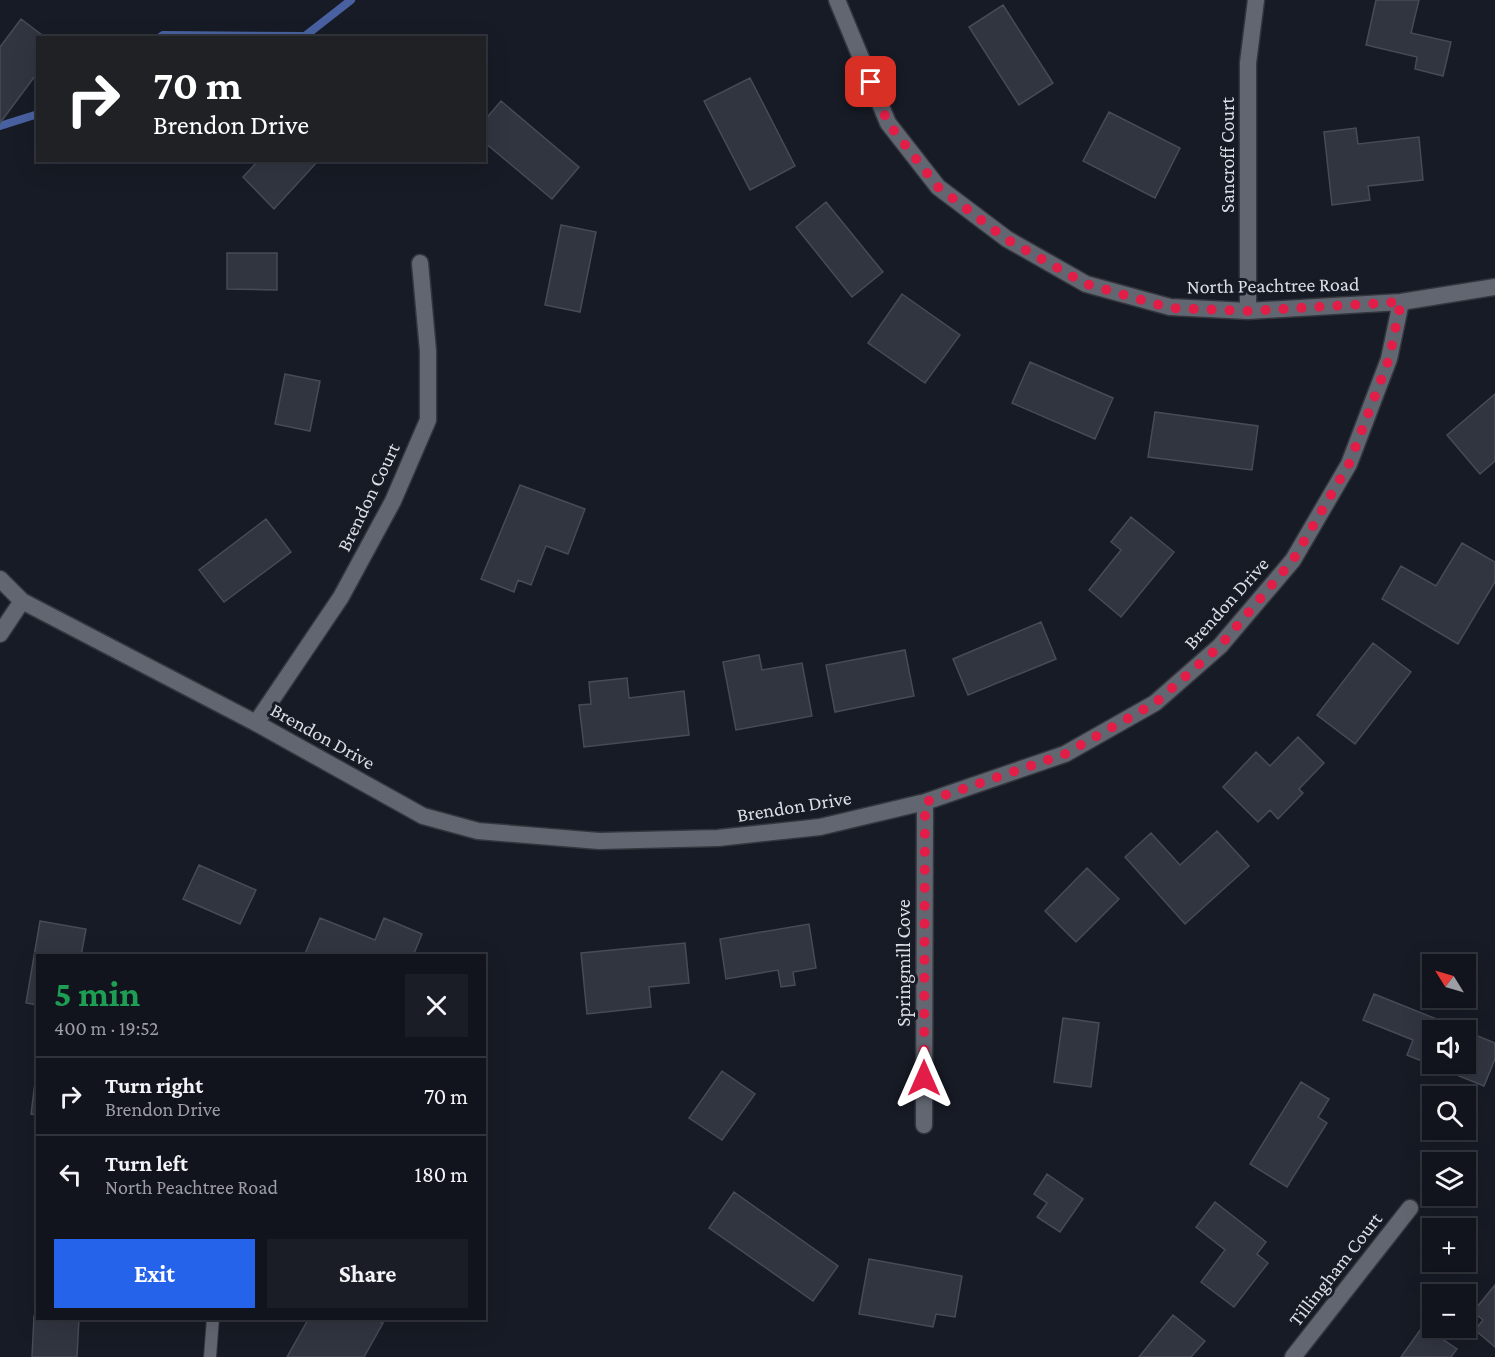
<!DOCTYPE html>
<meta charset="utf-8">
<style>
:root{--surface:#11141c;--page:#1a1d25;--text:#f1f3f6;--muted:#9c9ea3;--line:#30333b;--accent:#2563eb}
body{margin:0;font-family:"Crimson Pro",serif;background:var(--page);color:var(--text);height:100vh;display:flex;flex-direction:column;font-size:22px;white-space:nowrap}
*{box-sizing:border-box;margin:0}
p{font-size:20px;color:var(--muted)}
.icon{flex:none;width:33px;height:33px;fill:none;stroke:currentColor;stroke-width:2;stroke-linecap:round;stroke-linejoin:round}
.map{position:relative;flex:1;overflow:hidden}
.side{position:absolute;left:36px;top:954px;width:450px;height:366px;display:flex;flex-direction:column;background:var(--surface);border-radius:0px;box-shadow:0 6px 24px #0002,0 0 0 2px var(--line)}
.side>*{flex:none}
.banner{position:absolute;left:36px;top:36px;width:450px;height:126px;border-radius:0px;box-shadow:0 6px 24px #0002,0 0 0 2px var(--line);background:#202124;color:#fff;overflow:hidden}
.needle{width:39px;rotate:307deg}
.fabs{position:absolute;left:1422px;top:954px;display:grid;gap:12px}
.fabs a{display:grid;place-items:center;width:54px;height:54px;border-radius:0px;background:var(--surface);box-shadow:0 6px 24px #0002,0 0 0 2px var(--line);font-size:30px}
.pin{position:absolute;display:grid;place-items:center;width:51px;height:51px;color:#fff;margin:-26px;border-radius:12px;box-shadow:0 3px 9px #0006}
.me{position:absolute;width:66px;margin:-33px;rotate:0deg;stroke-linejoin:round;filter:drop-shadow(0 0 4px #0008)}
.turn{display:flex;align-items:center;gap:21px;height:126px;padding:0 18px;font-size:27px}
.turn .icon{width:78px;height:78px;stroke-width:2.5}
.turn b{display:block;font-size:42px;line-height:51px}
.round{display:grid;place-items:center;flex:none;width:63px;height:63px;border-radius:0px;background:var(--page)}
.headline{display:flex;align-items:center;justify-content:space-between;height:102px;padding:0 18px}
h1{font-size:36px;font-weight:700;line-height:45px;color:#1e9e55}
.button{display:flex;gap:12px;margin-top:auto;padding:12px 18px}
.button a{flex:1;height:69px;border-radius:0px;background:var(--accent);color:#fff;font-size:24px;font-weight:700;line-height:69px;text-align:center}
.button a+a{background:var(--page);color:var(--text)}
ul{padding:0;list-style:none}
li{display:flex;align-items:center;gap:18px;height:78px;padding:0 18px;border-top:2px solid var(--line)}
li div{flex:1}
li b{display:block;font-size:22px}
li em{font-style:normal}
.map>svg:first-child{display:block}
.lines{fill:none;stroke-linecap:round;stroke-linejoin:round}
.stream{stroke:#4961a1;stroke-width:8}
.building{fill:#313540;stroke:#464b56;stroke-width:1.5}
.service-casing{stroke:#34363d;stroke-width:14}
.minor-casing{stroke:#34363d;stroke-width:19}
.service{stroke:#616671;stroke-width:12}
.minor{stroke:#616671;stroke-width:16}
.route{stroke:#e11d48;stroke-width:10;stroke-dasharray:0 18}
.labels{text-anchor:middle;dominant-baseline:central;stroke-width:6;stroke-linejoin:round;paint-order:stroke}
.street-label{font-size:20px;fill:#dcdee5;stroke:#171b25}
</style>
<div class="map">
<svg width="1495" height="1357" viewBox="0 0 1495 1357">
<rect width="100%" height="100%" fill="#171b25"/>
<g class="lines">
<path class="stream" d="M159,38L163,35L305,36L351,0
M0,126L38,114"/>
</g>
<path class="building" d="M1376,0H1419L1411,33L1451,42L1443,76L1415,69L1417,57L1366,45Z
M1003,5L1053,83L1019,105L969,27Z
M21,19L46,38H38V72L0,123V47Z
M750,78L795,166L750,190L704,101Z
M501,101L579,167L552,199L484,142V121Z
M1109,112L1180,148L1155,198L1083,161Z
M1356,128L1358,144L1419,137L1423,180L1368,186L1370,200L1332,205L1324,132Z
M259,160H319L274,209L243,177Z
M826,202L883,272L852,297L796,227Z
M561,225L596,232L580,312L545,305Z
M227,253H277V290L227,289Z
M902,294L960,335L925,383L868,343Z
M1030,362L1113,398L1095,439L1012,403Z
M285,374L320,381L310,431L275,424Z
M1495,394V461L1480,474L1447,435Z
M1155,412L1258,426L1252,470L1148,457Z
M520,485L585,509L568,554L546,546L531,585L518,580L514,592L481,579Z
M1131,517L1174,552L1121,617L1089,590L1121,550L1111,542Z
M266,519L291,552L224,602L199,570Z
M1462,543L1495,562V582L1458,644L1382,599L1401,566L1436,586Z
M1041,622L1056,659L968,695L953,659Z
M1373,643L1411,672L1355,744L1317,715Z
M905,650L914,696L835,712L826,665Z
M759,655L762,670L802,663L812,716L736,730L723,662Z
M627,678L629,698L684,691L689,735L584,747L579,705L591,704L589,682Z
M1298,737L1324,763L1299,789L1303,793L1278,819L1270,810L1258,822L1223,787L1256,752L1270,766Z
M1217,831L1249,866L1185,924L1125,857L1151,833L1180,865Z
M199,865L256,890L240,924L183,899Z
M1087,868L1119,899L1076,942L1045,911Z
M320,918L375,940L384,918L422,934L413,956H304Z
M40,921L86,929L81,956H38V1005L26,1003Z
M809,924L816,968L793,972L795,985L781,987L778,970L726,979L720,939Z
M685,943L689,983L649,987L651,1007L587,1014L581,953Z
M1374,994L1464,1030H1432V1064H1466V1031L1495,1043V1059L1484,1086L1407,1055L1413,1040L1363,1020Z
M1063,1018L1099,1023L1091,1087L1054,1082Z
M722,1071L755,1094L722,1140L689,1118Z
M36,1075H38V1115L31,1114Z
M1301,1082L1329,1099L1318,1117L1327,1123L1287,1187L1250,1164Z
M1047,1174L1083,1199L1060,1232L1037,1217L1047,1203L1034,1194Z
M734,1192L838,1266L813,1301L709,1228Z
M1215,1202L1266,1242L1257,1254L1268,1263L1234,1307L1201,1282L1225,1250L1196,1227Z
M869,1259L962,1276L955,1317L936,1314L933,1327L859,1314Z
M1495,1285V1347L1475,1330L1483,1320L1473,1312Z
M1173,1315L1205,1341L1191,1357H1139Z
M34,1316L79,1318L77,1357H32Z
M309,1318H374L383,1323L364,1357H287Z
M1423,1326L1457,1349L1451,1357H1401Z"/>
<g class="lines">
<defs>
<path id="service" d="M210,1357L213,1318"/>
<path id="minor" d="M837,0L888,123L938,187L1007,239L1086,284L1170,307L1248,311L1401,302L1495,287
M1248,311V63L1256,0
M0,579L22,601L256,723L423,816L478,831L599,841L718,838L820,827L925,802L1065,754L1155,703L1220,646L1293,560L1349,464L1389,359L1401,302
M0,634L22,601
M256,723L341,597L393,501L428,420V351L420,263
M924,1125L925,802
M1293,1357L1410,1208"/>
</defs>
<use href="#service" class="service-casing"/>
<use href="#minor" class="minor-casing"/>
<use href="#service" class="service"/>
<use href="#minor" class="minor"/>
</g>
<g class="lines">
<path class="route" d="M871,82L888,123L938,187L1006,239L1086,284L1170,308L1248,311L1401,302L1389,359L1349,464L1293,560L1220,646L1155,703L1065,754L925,802L924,1078"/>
</g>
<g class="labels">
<g class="street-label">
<text transform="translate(1227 155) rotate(-90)">Sancroff Court</text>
<text transform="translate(1273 285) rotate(-1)">North Peachtree Road</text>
<text transform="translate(368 497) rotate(-64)">Brendon Court</text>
<text transform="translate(1226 603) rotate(-48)">Brendon Drive</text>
<text transform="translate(323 736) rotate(29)">Brendon Drive</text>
<text transform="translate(794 806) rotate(-9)">Brendon Drive</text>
<text transform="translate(903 963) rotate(-90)">Springmill Cove</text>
<text transform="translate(1335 1269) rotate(-52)">Tillingham Court</text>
</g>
</g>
</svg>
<div class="fabs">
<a><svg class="needle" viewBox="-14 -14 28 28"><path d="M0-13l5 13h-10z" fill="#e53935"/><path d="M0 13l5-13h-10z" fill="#9c9ea3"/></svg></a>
<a><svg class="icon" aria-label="sound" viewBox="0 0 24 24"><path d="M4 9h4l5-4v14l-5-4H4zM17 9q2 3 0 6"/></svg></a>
<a><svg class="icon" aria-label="search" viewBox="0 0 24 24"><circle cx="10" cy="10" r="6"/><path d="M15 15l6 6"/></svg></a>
<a><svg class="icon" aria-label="layers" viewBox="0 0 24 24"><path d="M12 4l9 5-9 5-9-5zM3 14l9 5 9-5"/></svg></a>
<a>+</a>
<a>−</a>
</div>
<div class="pin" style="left:871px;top:82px;background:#d93025"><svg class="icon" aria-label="arrive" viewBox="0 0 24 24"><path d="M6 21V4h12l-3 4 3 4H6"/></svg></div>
<svg class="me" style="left:924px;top:1078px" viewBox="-20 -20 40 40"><path d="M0-17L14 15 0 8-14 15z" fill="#e11d48" stroke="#fff" stroke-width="4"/></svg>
<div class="banner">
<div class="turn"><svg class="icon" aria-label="right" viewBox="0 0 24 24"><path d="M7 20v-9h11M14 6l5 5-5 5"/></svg><div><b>70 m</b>Brendon Drive</div></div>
</div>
<section class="side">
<div class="headline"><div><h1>5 min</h1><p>400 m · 19:52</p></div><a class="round"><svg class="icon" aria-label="close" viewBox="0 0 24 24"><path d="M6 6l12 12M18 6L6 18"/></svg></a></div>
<ul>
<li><svg class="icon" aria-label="right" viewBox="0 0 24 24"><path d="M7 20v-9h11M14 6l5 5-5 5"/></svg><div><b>Turn right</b><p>Brendon Drive</p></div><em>70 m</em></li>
<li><svg class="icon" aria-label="left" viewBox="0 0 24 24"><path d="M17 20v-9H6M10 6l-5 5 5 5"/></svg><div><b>Turn left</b><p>North Peachtree Road</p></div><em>180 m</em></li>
</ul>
<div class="button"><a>Exit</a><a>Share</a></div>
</section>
</div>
